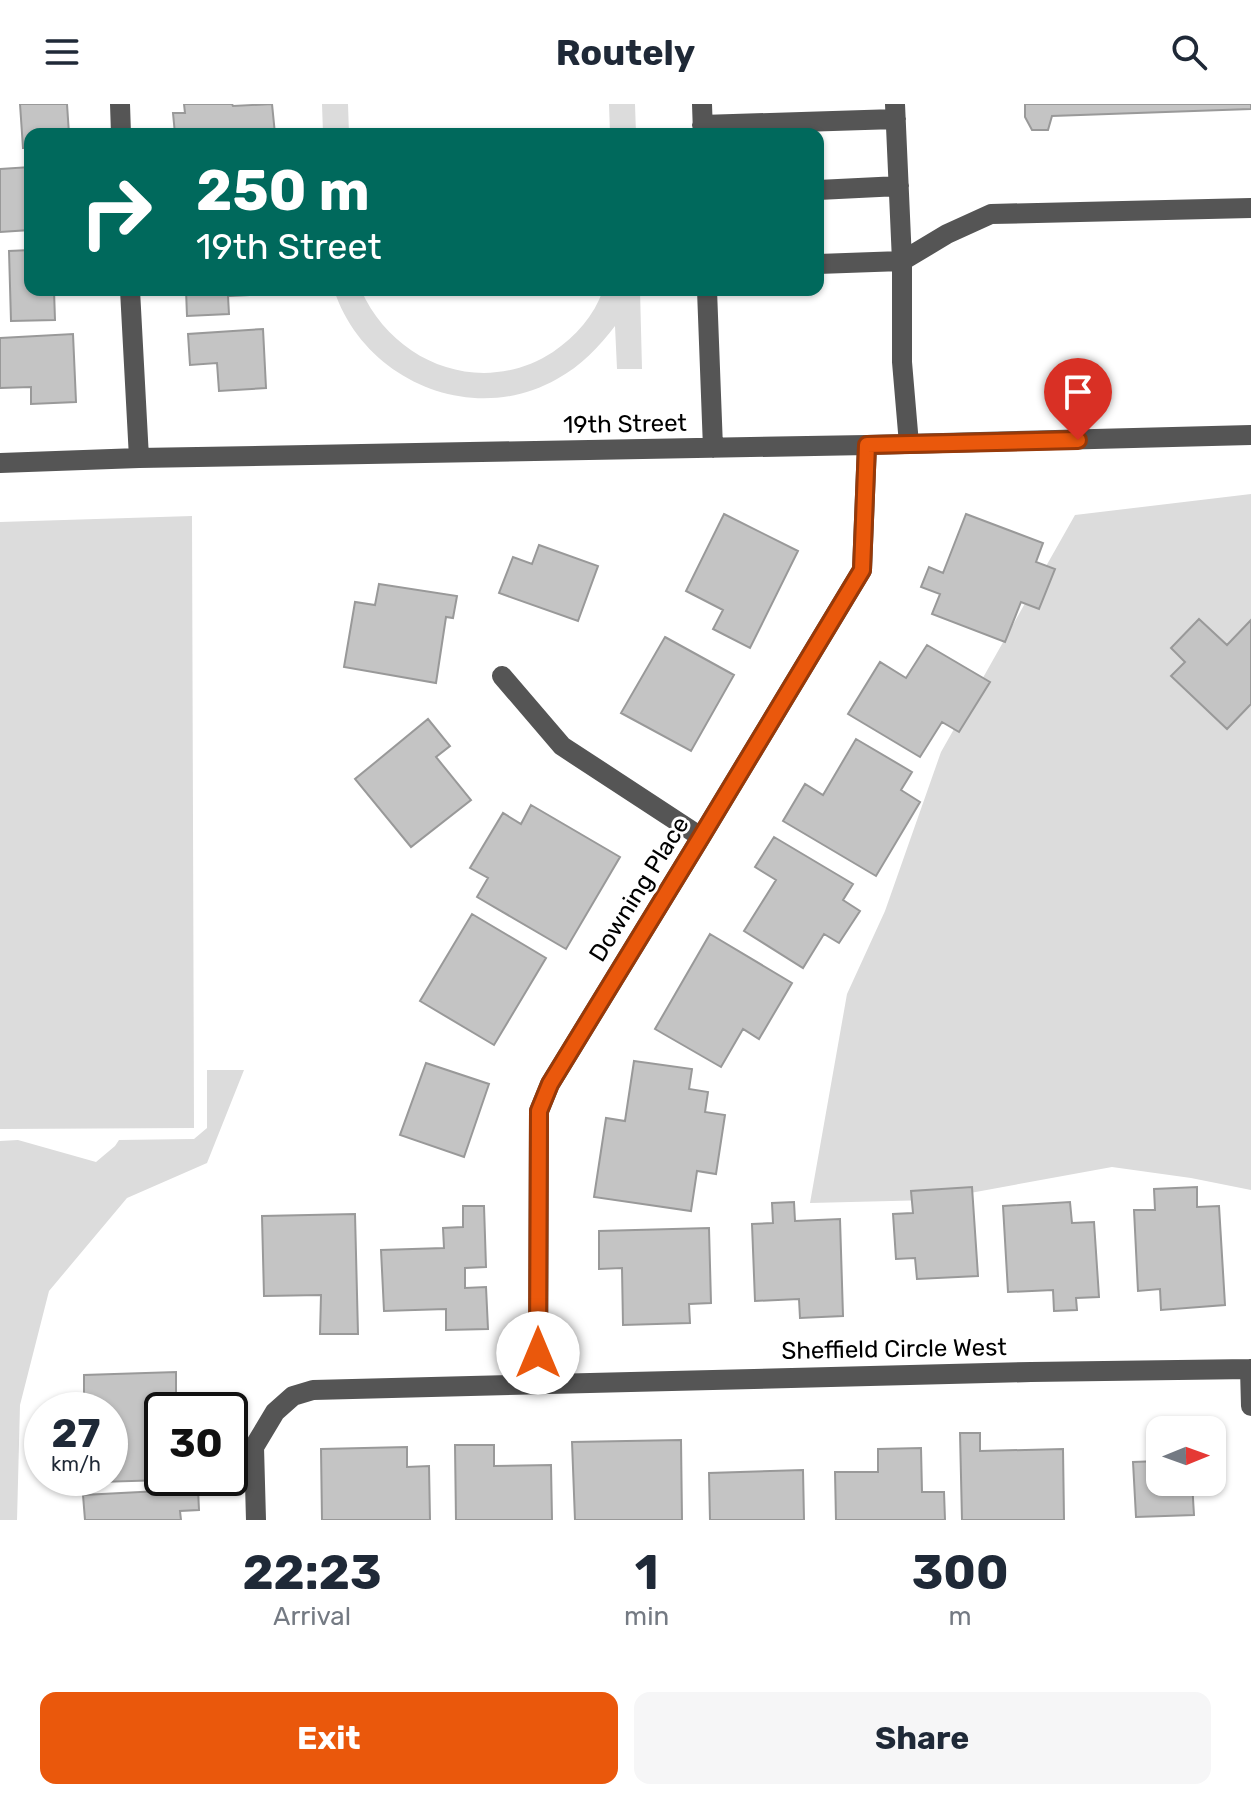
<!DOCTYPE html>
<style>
:root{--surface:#fff;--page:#f6f6f7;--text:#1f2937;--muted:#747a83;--accent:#ea580c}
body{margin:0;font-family:Rubik,sans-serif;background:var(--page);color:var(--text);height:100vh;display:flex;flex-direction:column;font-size:30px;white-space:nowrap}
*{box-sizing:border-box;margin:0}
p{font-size:26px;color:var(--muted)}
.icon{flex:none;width:44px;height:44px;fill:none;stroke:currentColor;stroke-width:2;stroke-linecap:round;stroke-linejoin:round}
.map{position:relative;height:1416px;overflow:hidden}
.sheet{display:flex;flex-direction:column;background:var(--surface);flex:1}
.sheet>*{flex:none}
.banner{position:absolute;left:24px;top:24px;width:800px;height:168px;border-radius:16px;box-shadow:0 2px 6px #0004;background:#00695c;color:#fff;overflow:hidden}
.needle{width:52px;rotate:89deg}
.fabs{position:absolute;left:1146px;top:1312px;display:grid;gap:16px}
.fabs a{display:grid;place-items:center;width:80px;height:80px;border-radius:16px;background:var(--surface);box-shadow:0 2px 6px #0004;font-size:40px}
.speed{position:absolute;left:24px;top:1288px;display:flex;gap:16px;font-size:40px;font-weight:700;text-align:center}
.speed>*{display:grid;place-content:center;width:104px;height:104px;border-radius:50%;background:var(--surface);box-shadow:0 2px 6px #0004;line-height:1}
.speed small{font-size:20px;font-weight:400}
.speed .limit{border:4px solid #111;border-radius:12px;background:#fff;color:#111}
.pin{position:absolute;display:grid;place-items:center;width:68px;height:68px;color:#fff;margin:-82px -34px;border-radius:50% 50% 50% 0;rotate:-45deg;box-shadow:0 0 8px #0007}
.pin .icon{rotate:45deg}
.me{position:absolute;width:88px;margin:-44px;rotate:0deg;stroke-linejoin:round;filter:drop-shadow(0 0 6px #0008)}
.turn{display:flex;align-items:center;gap:28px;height:168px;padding:0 40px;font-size:36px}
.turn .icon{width:104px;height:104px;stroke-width:2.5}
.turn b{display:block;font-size:56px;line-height:68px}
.eta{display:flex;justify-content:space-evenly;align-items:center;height:136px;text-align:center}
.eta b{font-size:48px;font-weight:700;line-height:56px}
.cta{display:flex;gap:16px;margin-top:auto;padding:16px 40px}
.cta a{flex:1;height:92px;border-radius:16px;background:var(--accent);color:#fff;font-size:32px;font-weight:700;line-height:92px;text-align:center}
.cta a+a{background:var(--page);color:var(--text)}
header{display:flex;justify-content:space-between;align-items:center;height:104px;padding:0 40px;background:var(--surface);font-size:36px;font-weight:700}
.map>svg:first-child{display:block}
.green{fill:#dcdcdc}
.building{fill:#c4c4c4;stroke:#999;stroke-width:2}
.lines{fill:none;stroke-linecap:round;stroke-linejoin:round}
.minor{stroke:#555;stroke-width:20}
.route-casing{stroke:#983908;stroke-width:20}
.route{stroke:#ea580c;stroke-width:14}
.labels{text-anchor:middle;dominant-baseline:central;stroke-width:6;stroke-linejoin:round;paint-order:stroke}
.street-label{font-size:24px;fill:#000;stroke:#fff}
</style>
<header><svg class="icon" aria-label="menu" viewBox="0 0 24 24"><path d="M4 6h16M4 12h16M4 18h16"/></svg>Routely<svg class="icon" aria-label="search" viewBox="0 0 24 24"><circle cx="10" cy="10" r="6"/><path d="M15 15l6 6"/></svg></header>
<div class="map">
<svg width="1251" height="1416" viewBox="0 0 1251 1416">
<rect width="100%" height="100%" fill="#fff"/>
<path class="green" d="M322,0H348L349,30H323Z
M609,0H635L636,30H610Z
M334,186H361C394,260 482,294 553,248C576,232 594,212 603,186H640L642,265H617L615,222C599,243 581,262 557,275C473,323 364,277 334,186Z
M1251,390V1086L1191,1074L1112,1063L932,1096L810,1099L847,890L885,807L941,648L1075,411Z
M192,412L194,1024L0,1025V418Z
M207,966H244L207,1059L127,1094L49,1187L20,1301L17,1416H0V1037L18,1036L96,1058L115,1042L119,1036L194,1035L207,1024Z"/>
<path class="building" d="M20,0H67L69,30H30V44H23Z
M184,0H232L233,2L272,0L275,30H175L173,9H185Z
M1025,0H1251V5L1052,12L1048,26H1032L1025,13Z
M30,63V126L0,128V65Z
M30,146V186H54L55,216L11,217L9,147Z
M186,186H249V191L228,192L229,210L187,212Z
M263,225L266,284L219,287L217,259L190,261L188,230Z
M73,230L76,298L31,300V283L0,284V234Z
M724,410L798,447L750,544L713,525L723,506L686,487Z
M966,410L1043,439L1036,458L1055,465L1039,505L1021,498L1005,538L932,510L940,490L921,483L929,463L943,469Z
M539,441L598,462L578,517L499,489L513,453L532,460Z
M379,480L457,492L453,514L446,513L436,579L344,563L355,498L375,501Z
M1199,515L1227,541L1251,516V600L1227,625L1171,572L1185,558L1171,544Z
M665,533L734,571L691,647L621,609Z
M927,541L990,578L959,628L942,618L920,653L848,610L880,558L906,574Z
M428,615L450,642L436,653L471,696L411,743L355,675Z
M856,635L912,668L901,686L920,698L876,772L783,717L805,680L823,691Z
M531,701L620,753L566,845L477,793L488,774L470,764L503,709L521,720Z
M774,733L853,780L843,796L860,807L839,839L824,830L803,864L744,827L776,776L755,763Z
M472,810L546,854L494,941L420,897Z
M710,830L792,879L759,935L743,925L721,963L655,925Z
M634,957L692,965L689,985L708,988L705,1008L725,1011L716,1070L697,1067L691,1107L594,1093L606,1014L625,1017Z
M426,959L489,980L464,1053L400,1031Z
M972,1083L978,1172L917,1175L915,1154L896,1155L893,1110L913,1109L911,1087Z
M1197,1083V1103L1219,1102L1225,1201L1161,1206L1160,1185L1138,1187L1134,1106H1155L1154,1085Z
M794,1098L795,1117L840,1115L843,1212L800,1214L799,1195L755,1197L752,1120L773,1119L772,1099Z
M1070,1098L1072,1119L1094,1118L1099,1193L1076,1194L1077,1206L1054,1207L1053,1186L1008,1188L1003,1102Z
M463,1102H484L486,1163L465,1164V1184L486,1183L488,1225L446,1226V1205L384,1207L381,1146L444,1144L443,1124L463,1123Z
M355,1110L358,1230H320L321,1191L264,1192L262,1112Z
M709,1124L711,1199L689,1200L690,1219L623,1221L622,1164L599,1165V1127Z
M176,1268V1306H162V1374L198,1375L99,1378V1374H110V1306H84V1271Z
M960,1329H980V1347L1063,1345L1064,1416H962Z
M681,1336L682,1416H575L572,1338Z
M455,1341H494V1362L551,1361L552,1416H456Z
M407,1343V1363L429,1362L430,1416H322L321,1345Z
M921,1344L922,1388H944L945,1416H836L835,1368H878V1345Z
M1160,1357V1378H1192L1194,1411L1136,1413L1133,1358Z
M803,1366L804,1416H710L709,1369Z
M198,1385L199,1406L180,1407L181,1416H85L83,1391Z"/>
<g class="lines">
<path class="minor" d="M120,0L121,30
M702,0L703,30
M895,0L902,157V258L909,340
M702,21L896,15
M818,86L899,82
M818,160L902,157L947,130L991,110L1251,104
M130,186L139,354
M707,186L713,344
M0,359L139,354L867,341L1251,331
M502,572L562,642L701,733
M1250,1265L1251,1302
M538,1279L539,1007L550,980L701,733L862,466L867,341
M256,1416L254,1343L275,1308L293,1292L313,1286L1031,1268L1251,1265"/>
</g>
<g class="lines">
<defs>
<path id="route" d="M538,1249L539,1007L550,980L701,733L862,466L867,341L1078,336"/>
</defs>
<use href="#route" class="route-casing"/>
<use href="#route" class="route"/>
</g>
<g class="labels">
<g class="street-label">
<text transform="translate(625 320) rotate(-1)">19th Street</text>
<text transform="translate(639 785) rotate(-58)">Downing Place</text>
<text transform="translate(894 1245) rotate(-1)">Sheffield Circle West</text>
</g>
</g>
</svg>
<div class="fabs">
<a><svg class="needle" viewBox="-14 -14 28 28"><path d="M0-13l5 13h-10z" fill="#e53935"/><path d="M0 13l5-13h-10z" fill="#747a83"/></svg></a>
</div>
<div class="speed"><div>27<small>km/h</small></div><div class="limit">30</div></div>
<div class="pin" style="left:1078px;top:336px;background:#d93025"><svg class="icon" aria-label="arrive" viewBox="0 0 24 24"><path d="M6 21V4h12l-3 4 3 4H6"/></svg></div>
<svg class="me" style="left:538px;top:1249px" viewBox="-20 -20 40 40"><circle r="19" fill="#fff"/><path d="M0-13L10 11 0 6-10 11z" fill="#ea580c"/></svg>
<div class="banner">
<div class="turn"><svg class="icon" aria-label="right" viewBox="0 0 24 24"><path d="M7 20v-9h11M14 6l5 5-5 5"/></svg><div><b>250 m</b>19th Street</div></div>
</div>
</div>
<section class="sheet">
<div class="eta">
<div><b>22:23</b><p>Arrival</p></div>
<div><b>1</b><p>min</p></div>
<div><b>300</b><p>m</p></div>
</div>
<div class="cta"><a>Exit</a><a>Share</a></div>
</section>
